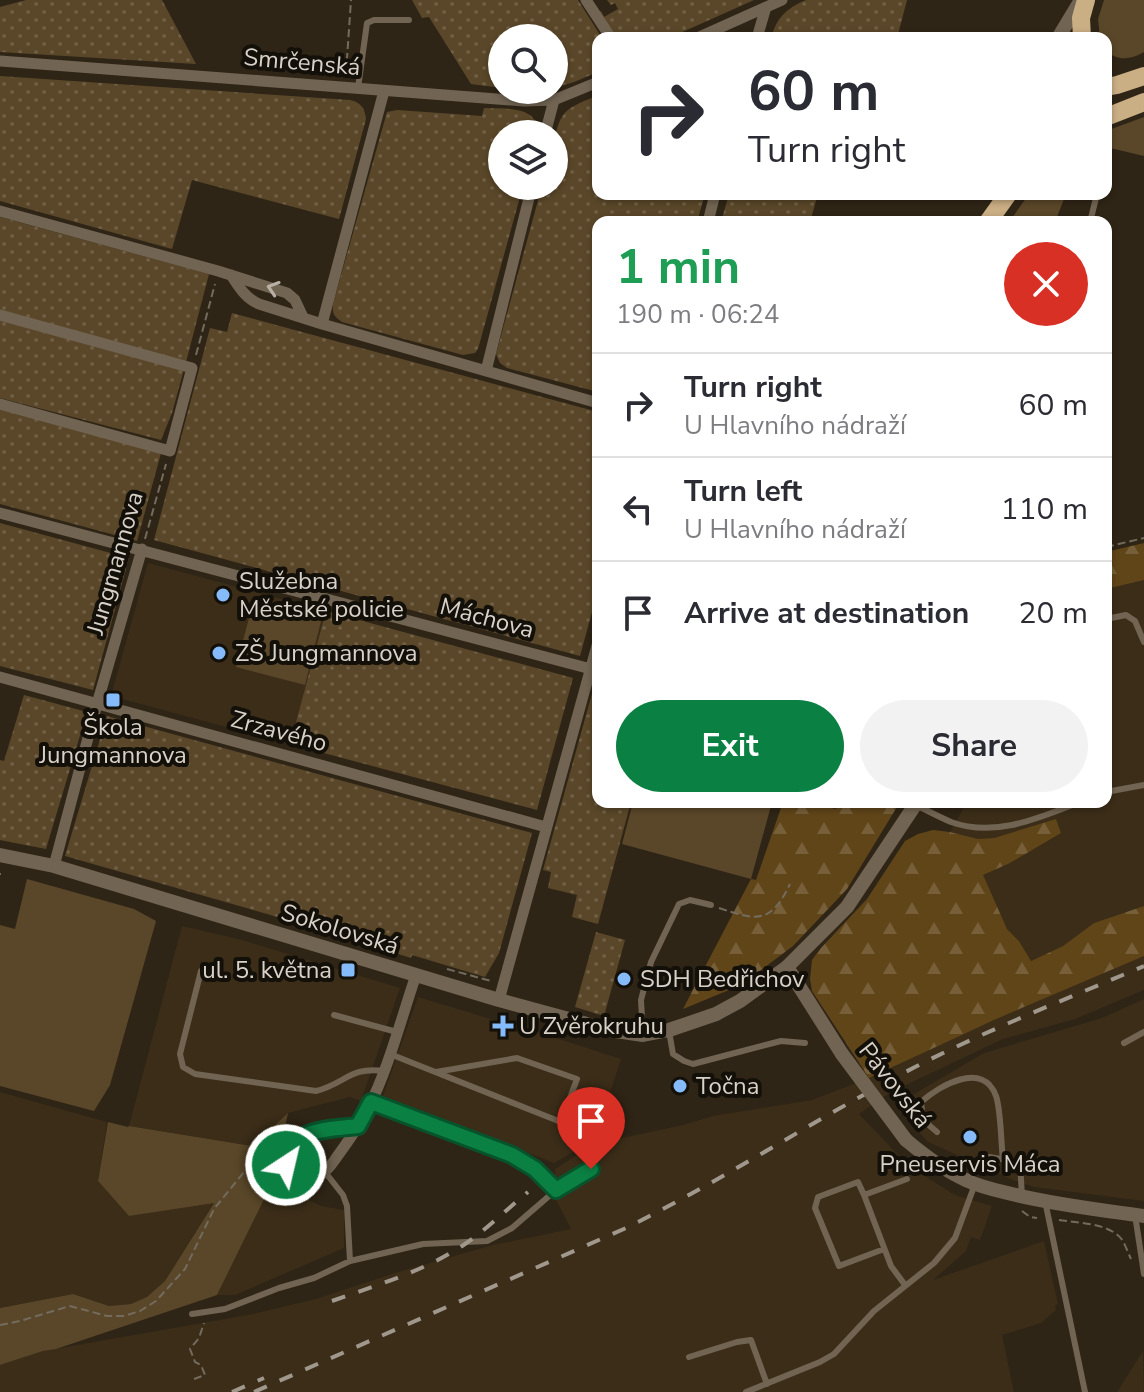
<!DOCTYPE html>
<meta charset="utf-8">
<style>
:root{--surface:#fff;--page:#f2f2f3;--text:#2b2b33;--muted:#7c7c81;--line:#e1e1e2;--accent:#0b8043}
body{margin:0;font-family:"Nunito Sans",sans-serif;background:var(--page);color:var(--text);height:100vh;display:flex;flex-direction:column;font-size:30px;white-space:nowrap}
*{box-sizing:border-box;margin:0}
p{font-size:26px;color:var(--muted)}
.icon{flex:none;width:44px;height:44px;fill:none;stroke:currentColor;stroke-width:2;stroke-linecap:round;stroke-linejoin:round}
.map{position:relative;flex:1;overflow:hidden}
.sheet{position:absolute;left:592px;top:216px;width:520px;height:592px;display:flex;flex-direction:column;background:var(--surface);border-radius:16px;box-shadow:0 2px 6px #0004}
.sheet>*{flex:none}
.hud{position:absolute;left:592px;top:32px;width:520px;height:168px;border-radius:16px;box-shadow:0 2px 6px #0004;background:#fff;color:var(--text);overflow:hidden}
.controls{position:absolute;left:488px;top:24px;display:grid;gap:16px}
.controls a{display:grid;place-items:center;width:80px;height:80px;border-radius:50%;background:var(--surface);box-shadow:0 2px 6px #0004;font-size:40px}
.pin{position:absolute;display:grid;place-items:center;width:68px;height:68px;color:#fff;margin:-82px -34px;border-radius:50% 50% 50% 0;rotate:-45deg;box-shadow:0 0 8px #0007}
.pin .icon{rotate:45deg}
.me{position:absolute;width:88px;margin:-44px;rotate:35deg;stroke-linejoin:round;filter:drop-shadow(0 0 6px #0008)}
.turn{display:flex;align-items:center;gap:28px;height:168px;padding:0 24px;font-size:36px}
.turn .icon{width:104px;height:104px;stroke-width:2.5}
.turn b{display:block;font-size:56px;line-height:68px}
.round{display:grid;place-items:center;flex:none;width:84px;height:84px;border-radius:42px;background:var(--page)}
.overview{display:flex;align-items:center;justify-content:space-between;height:136px;padding:0 24px}
h1{font-size:48px;font-weight:700;line-height:60px;color:#1e9e55}
.button{display:flex;gap:16px;margin-top:auto;padding:16px 24px}
.button a{flex:1;height:92px;border-radius:48px;background:var(--accent);color:#fff;font-size:32px;font-weight:700;line-height:92px;text-align:center}
.button a+a{background:var(--page);color:var(--text)}
ul{padding:0;list-style:none}
li{display:flex;align-items:center;gap:24px;height:104px;padding:0 24px;border-top:2px solid var(--line)}
li div{flex:1}
li b{display:block;font-size:30px}
li em{font-style:normal}
.map>svg:first-child{display:block}
.built{fill:#3b2d18}
.grass{fill:#5a4729}
.forest{fill:url(#forest-firs)}
.park{fill:url(#park-dots)}
.lines{fill:none;stroke-linecap:round;stroke-linejoin:round}
.path{stroke:#736b5e;stroke-width:2;stroke-dasharray:8 4;stroke-linecap:butt}
.service{stroke:#716452;stroke-width:6}
.minor{stroke:#716452;stroke-width:11}
.tertiary{stroke:#716452;stroke-width:14}
.trunk{stroke:#caae84;stroke-width:18}
.rail{stroke:#a0988d;stroke-width:4;stroke-dasharray:14 14;stroke-linecap:butt}
.tertiary-bridge{stroke:#716452;stroke-width:14}
.oneway{stroke:#b9b0a5}
.route-casing{stroke:#07532c;stroke-width:20}
.route{stroke:#0b8043;stroke-width:14}
.poi-dot{fill:#85bbfb;stroke:#130f09;stroke-width:3}
.labels{text-anchor:middle;dominant-baseline:central;stroke-width:8;stroke-linejoin:round;paint-order:stroke}
.street-label{font-size:24px;fill:#d8d1c8;stroke:#130f09}
.poi-label{font-size:24px;fill:#d8d1c8;stroke:#130f09;text-anchor:start}
</style>
<div class="map">
<svg width="1144" height="1392" viewBox="0 0 1144 1392">
<defs>
<pattern id="forest-firs" width="22" height="20" patternUnits="userSpaceOnUse" patternTransform="scale(2)"><rect width="22" height="20" fill="#604519"/><path d="M5 1l3.5 6h-7zM16 11l3.5 6h-7z" fill="#765f39"/></pattern>
<pattern id="park-dots" width="8" height="8" patternUnits="userSpaceOnUse" patternTransform="scale(2)"><rect width="8" height="8" fill="#5a4729"/><path d="M2 2h.1M6 6h.1" fill="none" stroke="#716047" stroke-width="1.8" stroke-linecap="round"/></pattern>
</defs>
<rect width="100%" height="100%" fill="#2f2516"/>
<path class="built" d="M148,563L326,611L290,744L111,696Z
M1144,580V906L1094,923L1063,946L1031,961L1019,941L1007,929L982,875L1010,863L1061,833L1056,820L994,838L978,839L950,832L967,802H1106V589Z
M182,926L242,940L400,988L361,1101L350,1097L288,1113L253,1146L129,1126Z
M1144,956V990L1075,1019L1003,1039L891,1092L859,1114L909,1166L955,1195L992,1206L980,1240L971,1237L966,1251L933,1280L1044,1241L1058,1304L1055,1305L1056,1310L1041,1323L1002,1335L1014,1392H0V1365L43,1351L253,1314L316,1299L398,1272L493,1245L571,1229L556,1200L555,1169L594,1144L683,1125L713,1116L812,1100L882,1073L936,1046L994,1020Z
M418,997L494,1020V1023L511,1028L513,1024L621,1059L607,1102L590,1142L554,1163L383,1096Z
M1144,999V1201L1034,1187L1013,1180L928,1142L901,1113L897,1104L984,1053L1102,1018Z
M0,1092L107,1122L98,1181L129,1216L214,1202L165,1281L148,1297L131,1304L109,1306L73,1294L0,1308Z
M273,1181L321,1206L344,1210V1248L235,1295H217Z
M1143,1351L1144,1392H1117Z"/>
<path class="grass" d="M1104,0H1144V52C1130,60 1118,61 1106,51V38H1100L1098,19Z
M1144,117V156L1106,147V131Z
M1029,194H1066L1055,222H1011L1012,218Z
M253,603L321,621L305,685L236,667Z
M633,802H772L751,879L622,844Z
M27,879L134,909L156,921L110,1085L94,1111L0,1086V925L15,929Z
M288,1113L273,1181L217,1295L56,1349L43,1351L0,1365V1308L73,1294L109,1306L131,1304L147,1297L165,1281L214,1203L129,1216L98,1181L108,1122L128,1127L129,1126L252,1146Z"/>
<path class="forest" d="M1144,543V580L1106,589V552Z
M783,802H814L835,809L844,802H900L847,889L793,946L741,985L683,1009L751,879L756,880Z
M1056,819L1061,833L1010,863L983,875L1007,929L1019,941L1031,961L1063,946L1094,923L1144,906V956L994,1020L869,1078L812,991L810,979L812,960L821,948L867,899L905,841L918,834L933,830L950,832L978,839L994,838Z"/>
<path class="park" d="M26,0H162L196,64L0,52V7Z
M412,0H578L602,38H598V72L574,82L554,88V38H502V88L471,84L429,17L422,18Z
M607,0H754L669,38H615L598,13L601,11L604,17L618,9L615,3L611,5Z
M806,0H907L897,38H882L862,33L860,38H771C777,17 787,8 806,0Z
M0,76L350,100C361,102 365,109 366,119L339,219L192,180L172,249L0,201Z
M598,95V194H705L697,222H598V392L507,368L500,363L496,354L542,186H554C554,165 550,124 568,110C577,103 588,100 598,95Z
M484,108C505,109 539,105 538,134H502V186H523L478,349L475,353L463,355L342,322C334,317 332,313 333,304L387,112L397,110L482,116Z
M729,194H818L810,222H721Z
M0,217L209,274L186,362L0,311Z
M232,313L598,412V590L580,656L154,540L210,328L227,332Z
M0,320L184,369L172,413L161,440L0,398Z
M0,409L161,453L137,541L0,504Z
M0,523L129,558L93,690L0,666Z
M326,611L573,678L537,810L290,744Z
M598,672V802H631L598,924L572,917L577,895L548,888L551,872L543,870Z
M24,695L87,712L46,849L0,840V760L4,761Z
M107,716L532,833L499,953L485,977L412,955L411,958L302,924L65,856Z
M596,932L625,940L604,1016L575,1007Z"/>
<g class="lines">
<path class="path" d="M346,73L351,0
M196,355L215,284
M145,539L166,464
M1106,547L1144,538
M0,874H1
M719,908C757,921 771,924 790,884
M447,969L491,981
M1022,1211L1030,1217L1037,1218
M1059,1220C1079,1223 1111,1223 1123,1241C1126,1247 1129,1255 1131,1259
M0,1325L20,1321L70,1306L107,1316H124L140,1311L156,1301L185,1269L214,1209L244,1172L273,1167
M194,1379L205,1375L201,1365L195,1362L190,1349L199,1338L204,1323"/>
<path class="service" d="M358,88L367,23L374,20H409
M1090,222L1097,194
M1106,619L1126,615L1135,621L1144,642
M1106,792L1144,785
M916,805C928,811 939,817 951,822C995,838 1039,818 1080,802
M201,971L180,1054L183,1067L195,1074L316,1091C345,1084 350,1066 384,1071
M334,1015L397,1032
M669,1031L673,1054L684,1061L693,1064L781,1041L805,1043
M643,1035L641,1000L651,962L679,904L690,900L711,905
M1124,1043L1144,1032
M390,1054L561,1122L577,1079L517,1058L436,1072
M937,1132L923,1120L921,1102C939,1086 983,1060 996,1096C1001,1110 1001,1144 1003,1160
M983,1156L1044,1166
M1020,1163L1022,1196
M325,1172L343,1195L347,1206L350,1261
M864,1195L858,1182L818,1197L815,1208L839,1266L884,1249
M1045,1201L1085,1392
M1135,1215L1144,1274
M905,1285L891,1266L864,1195L907,1179
M192,1314L225,1309L279,1288L314,1278L350,1261L423,1244L487,1241L512,1228L556,1190
M689,1357L737,1342L751,1340L767,1384
M746,1392L820,1362L834,1354L874,1311L934,1263L955,1238L975,1184"/>
<path class="minor" d="M586,0L611,38
M697,38L782,0
M757,38L766,7
M0,61L524,101L554,100L598,82
M545,134L554,100
M0,211L218,271L287,293L295,300L303,317
M708,222L715,194
M231,275C239,287 245,298 259,304L322,324L598,403
M0,315L192,368L170,451L0,404
M322,324L384,91
M486,371L532,186
M0,513L591,669
M0,677L546,827
M54,866L97,704L142,549
M499,1000L598,642
M371,1102L512,1155L535,1169L556,1190L591,1169
M358,1126C342,1128 323,1127 309,1133C259,1155 301,1209 334,1161C346,1144 359,1127 368,1109C389,1067 401,1019 416,975"/>
<path class="tertiary" d="M1058,38L1081,0
M0,855L54,866L499,1000L609,1030L643,1035L669,1030L716,1014L740,1001L787,967L847,907L917,802
M787,967L842,1054
M906,1140C925,1156 945,1171 968,1181C983,1188 1000,1191 1016,1195C1058,1205 1101,1210 1144,1216"/>
<path class="trunk" d="M1082,38L1081,18L1086,0
M1106,87L1117,85L1144,76
M1106,117L1144,102
M988,222L1008,194"/>
<path class="rail" d="M332,1301C377,1285 425,1271 465,1244C487,1229 507,1209 528,1192
M232,1392L264,1378
M254,1392L626,1228C725,1179 817,1118 915,1067C989,1029 1067,999 1144,966"/>
<path class="tertiary-bridge" d="M842,1054L906,1140"/>
</g>
<defs><path id="oneway-chevron" d="M-2-3.5L2.5 0L-2 3.5" fill="none" stroke-width="1.6" stroke-linecap="round" stroke-linejoin="round" transform="scale(2)"/></defs>
<use class="oneway" href="#oneway-chevron" transform="translate(273 288) rotate(-162)"/>
<g class="lines">
<defs>
<path id="route" d="M286,1165C288,1128 330,1129 358,1126L371,1102L512,1155L535,1169L556,1190L591,1169"/>
</defs>
<use href="#route" class="route-casing"/>
<use href="#route" class="route"/>
</g>
<g class="poi-dot">
<circle cx="223" cy="595" r="8"/>
<circle cx="219" cy="653" r="8"/>
<rect x="105" y="692" width="16" height="16" rx="4"/>
<rect x="340" y="962" width="16" height="16" rx="4"/>
<circle cx="624" cy="979" r="8"/>
<path d="M499 1014h8v8h8v8h-8v8h-8v-8h-8v-8h8z"/>
<circle cx="680" cy="1086" r="8"/>
<circle cx="970" cy="1137" r="8"/>
</g>
<g class="labels">
<g class="street-label">
<text transform="translate(302 62) rotate(5)">Smrčenská</text>
<text transform="translate(115 563) rotate(-74)">Jungmannova</text>
<text transform="translate(487 618) rotate(15)">Máchova</text>
<text transform="translate(279 731) rotate(15)">Zrzavého</text>
<text transform="translate(340 929) rotate(17)">Sokolovská</text>
<text transform="translate(895 1085) rotate(52)">Pávovská</text>
</g>
<g class="poi-label">
<text x="239" y="581">Služebna<tspan x="239" dy="28">Městské policie</tspan></text>
<text x="235" y="653">ZŠ Jungmannova</text>
<text x="113" y="727" text-anchor="middle">Škola<tspan x="113" dy="28">Jungmannova</tspan></text>
<text x="332" y="970" text-anchor="end">ul. 5. května</text>
<text x="640" y="979">SDH Bedřichov</text>
<text x="519" y="1026">U Zvěrokruhu</text>
<text x="696" y="1086">Točna</text>
<text x="970" y="1164" text-anchor="middle">Pneuservis Máca</text>
</g>
</g>
</svg>
<div class="controls">
<a><svg class="icon" aria-label="search" viewBox="0 0 24 24"><circle cx="10" cy="10" r="6"/><path d="M15 15l6 6"/></svg></a>
<a><svg class="icon" aria-label="layers" viewBox="0 0 24 24"><path d="M12 4l9 5-9 5-9-5zM3 14l9 5 9-5"/></svg></a>
</div>
<div class="pin" style="left:591px;top:1169px;background:#d93025"><svg class="icon" aria-label="arrive" viewBox="0 0 24 24"><path d="M6 21V4h12l-3 4 3 4H6"/></svg></div>
<svg class="me" style="left:286px;top:1165px" viewBox="-20 -20 40 40"><circle r="17" fill="#0b8043" stroke="#fff" stroke-width="3"/><path d="M0-11L8 9 0 5-8 9z" fill="#fff"/></svg>
<div class="hud">
<div class="turn"><svg class="icon" aria-label="right" viewBox="0 0 24 24"><path d="M7 20v-9h11M14 6l5 5-5 5"/></svg><div><b>60 m</b>Turn right</div></div>
</div>
<section class="sheet">
<div class="overview"><div><h1>1 min</h1><p>190 m · 06:24</p></div><a class="round" style="background:#d93025;color:#fff"><svg class="icon" aria-label="close" viewBox="0 0 24 24"><path d="M6 6l12 12M18 6L6 18"/></svg></a></div>
<ul>
<li><svg class="icon" aria-label="right" viewBox="0 0 24 24"><path d="M7 20v-9h11M14 6l5 5-5 5"/></svg><div><b>Turn right</b><p>U Hlavního nádraží</p></div><em>60 m</em></li>
<li><svg class="icon" aria-label="left" viewBox="0 0 24 24"><path d="M17 20v-9H6M10 6l-5 5 5 5"/></svg><div><b>Turn left</b><p>U Hlavního nádraží</p></div><em>110 m</em></li>
<li><svg class="icon" aria-label="arrive" viewBox="0 0 24 24"><path d="M6 21V4h12l-3 4 3 4H6"/></svg><div><b>Arrive at destination</b></div><em>20 m</em></li>
</ul>
<div class="button"><a>Exit</a><a>Share</a></div>
</section>
</div>
